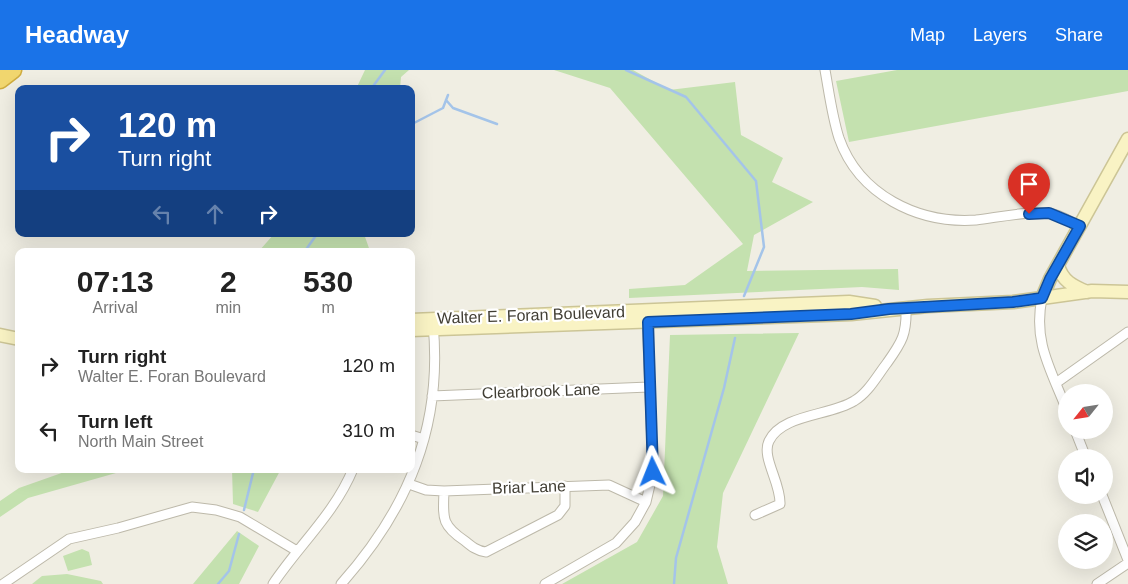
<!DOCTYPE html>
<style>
:root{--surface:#fff;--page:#f6f6f6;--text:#222;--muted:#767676;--accent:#1a73e8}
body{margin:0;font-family:Arial,sans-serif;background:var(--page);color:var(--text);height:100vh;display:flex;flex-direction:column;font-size:19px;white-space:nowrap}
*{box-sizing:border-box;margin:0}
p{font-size:16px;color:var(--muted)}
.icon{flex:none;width:28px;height:28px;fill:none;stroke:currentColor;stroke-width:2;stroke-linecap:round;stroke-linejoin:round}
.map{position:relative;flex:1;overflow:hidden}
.panel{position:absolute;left:15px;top:178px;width:400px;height:225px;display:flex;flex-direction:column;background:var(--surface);border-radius:10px;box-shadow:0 5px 20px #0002}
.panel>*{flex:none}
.guide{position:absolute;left:15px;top:15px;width:400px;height:152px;border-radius:10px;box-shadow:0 5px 20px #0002;background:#1a4fa0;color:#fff;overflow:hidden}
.needle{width:32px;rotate:240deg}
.controls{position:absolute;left:1058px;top:314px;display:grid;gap:10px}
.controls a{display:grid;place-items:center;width:55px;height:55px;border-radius:50%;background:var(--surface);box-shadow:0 5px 20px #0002;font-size:25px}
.pin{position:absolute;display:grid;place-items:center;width:42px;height:42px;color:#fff;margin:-51px -21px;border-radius:50% 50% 50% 0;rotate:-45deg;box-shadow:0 0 5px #0007}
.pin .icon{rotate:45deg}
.me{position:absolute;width:55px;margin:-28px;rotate:358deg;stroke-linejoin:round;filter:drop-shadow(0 0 4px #0008)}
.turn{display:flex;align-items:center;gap:18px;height:105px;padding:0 20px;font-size:22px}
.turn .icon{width:65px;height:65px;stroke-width:2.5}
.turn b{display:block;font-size:35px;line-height:42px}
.lanes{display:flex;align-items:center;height:48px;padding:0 20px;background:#0003;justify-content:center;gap:25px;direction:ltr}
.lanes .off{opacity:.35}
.eta{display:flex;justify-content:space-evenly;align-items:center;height:85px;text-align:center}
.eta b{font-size:30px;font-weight:800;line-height:35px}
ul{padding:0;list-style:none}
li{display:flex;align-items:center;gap:15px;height:65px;padding:0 20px}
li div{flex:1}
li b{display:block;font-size:19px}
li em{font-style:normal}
header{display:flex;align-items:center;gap:30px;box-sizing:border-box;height:70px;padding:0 25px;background:var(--accent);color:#fff}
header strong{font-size:24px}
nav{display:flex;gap:28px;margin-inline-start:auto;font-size:18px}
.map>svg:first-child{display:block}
.green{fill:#c4e1af}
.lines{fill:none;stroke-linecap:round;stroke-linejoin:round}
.stream{stroke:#a4c4e9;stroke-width:2.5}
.street-casing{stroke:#bdb9aa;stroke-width:11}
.secondary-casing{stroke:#ccc596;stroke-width:15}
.highway-casing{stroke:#cfac3f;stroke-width:19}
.street{stroke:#fff;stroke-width:9}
.secondary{stroke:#f9f3c4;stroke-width:12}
.highway{stroke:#f1d66e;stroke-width:16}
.route-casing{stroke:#114b97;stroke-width:12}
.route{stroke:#1a73e8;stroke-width:9}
.labels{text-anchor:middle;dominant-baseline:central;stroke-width:4.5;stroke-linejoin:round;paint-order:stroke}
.street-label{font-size:16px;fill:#413e34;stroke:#fff}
</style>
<header>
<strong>Headway</strong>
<nav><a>Map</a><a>Layers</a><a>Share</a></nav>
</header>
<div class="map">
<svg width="1128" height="514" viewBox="0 0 1128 514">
<rect width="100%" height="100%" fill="#f0eee3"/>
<path class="green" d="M365,0H409L401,7L400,19H356Z
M554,0H633L669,20L735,12L741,65L783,88L772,112L813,132L754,165L747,201L898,199L899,220L862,217L629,228V219L685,215L743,174L610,18Z
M897,0H1128V21L849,72L836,11Z
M274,164H364L370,181H259Z
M799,263L723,423L717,477L728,514H562L637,472L663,426L670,265Z
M73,399H130L28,428L0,447V431L19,418Z
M232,399H281L258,442L233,434Z
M237,461L259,476L239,514H193Z
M82,479L89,482L92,495L68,501L63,486Z
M67,504L101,511L103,514H32L42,506Z"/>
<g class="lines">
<path class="stream" d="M626,0L686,27L756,111L764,177L744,226
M371,19L385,0
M446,30L453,38L497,54
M414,53L443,38L448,25
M305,181L317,164
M411,285L413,284
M244,440L254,399
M218,514L229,501L239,464
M674,514L676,488L724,318L735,268"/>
<defs>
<path id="street" d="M825,0C829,22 832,46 839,68C859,125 918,154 976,150C994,148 1033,140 1049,143C1059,144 1071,152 1080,156
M1042,228C1033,271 1050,298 1066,338
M1056,313L1128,262
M432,326L649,317
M1075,360L1086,388
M411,365L424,369
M409,414L426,420L444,421L609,415L646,432
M444,421C443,448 441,455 465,471C471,476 477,481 486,482L558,445L565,436V416
M1102,425L1128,490
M755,445L780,434C781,413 761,387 769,371C782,344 830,346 854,331C868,323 877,306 887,293C902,272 907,264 906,237
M3,514L69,469L118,458L192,437L216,440L240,447L297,481
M273,514C299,475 335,443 353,399
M341,514C408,439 443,356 433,254
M545,514L616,473L635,452L646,432L653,402L647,246
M1097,514L1128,493"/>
<path id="secondary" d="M1058,195C1062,211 1073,216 1087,222
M1042,228L1050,209L1128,69
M411,250L849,232L875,236
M411,260L851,244L928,236L1013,232L1092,221L1128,222
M0,265L19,269"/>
<path id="highway" d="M0,10L13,0"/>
</defs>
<use href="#street" class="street-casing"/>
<use href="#secondary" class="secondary-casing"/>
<use href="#highway" class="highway-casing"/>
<use href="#street" class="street"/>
<use href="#secondary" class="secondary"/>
<use href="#highway" class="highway"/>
</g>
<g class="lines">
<defs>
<path id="route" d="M653,402L648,252L851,244L889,239L1013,232L1042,228L1050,209L1080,156L1049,143L1029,144"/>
</defs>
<use href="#route" class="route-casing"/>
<use href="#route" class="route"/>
</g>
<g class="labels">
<g class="street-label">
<text transform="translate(531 245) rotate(-2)">Walter E. Foran Boulevard</text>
<text transform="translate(541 321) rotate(-2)">Clearbrook Lane</text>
<text transform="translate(529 417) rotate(-2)">Briar Lane</text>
</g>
</g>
</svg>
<div class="controls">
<a><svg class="needle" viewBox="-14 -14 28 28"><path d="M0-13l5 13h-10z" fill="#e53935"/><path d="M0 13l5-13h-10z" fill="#767676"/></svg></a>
<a><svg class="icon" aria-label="sound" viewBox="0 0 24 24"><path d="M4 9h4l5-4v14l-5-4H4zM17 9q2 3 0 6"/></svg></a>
<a><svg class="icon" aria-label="layers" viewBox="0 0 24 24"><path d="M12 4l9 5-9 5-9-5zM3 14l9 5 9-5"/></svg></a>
</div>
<div class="pin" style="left:1029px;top:144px;background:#d93025"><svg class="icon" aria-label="arrive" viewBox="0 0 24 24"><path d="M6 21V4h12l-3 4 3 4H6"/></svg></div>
<svg class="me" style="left:653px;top:402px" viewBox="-20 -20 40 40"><path d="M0-17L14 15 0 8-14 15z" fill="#1a73e8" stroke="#fff" stroke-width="4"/></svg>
<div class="guide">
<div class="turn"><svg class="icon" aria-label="right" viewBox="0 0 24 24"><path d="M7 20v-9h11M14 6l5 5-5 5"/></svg><div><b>120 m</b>Turn right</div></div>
<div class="lanes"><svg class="icon off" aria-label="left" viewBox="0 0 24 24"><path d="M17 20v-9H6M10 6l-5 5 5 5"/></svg><svg class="icon off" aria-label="ahead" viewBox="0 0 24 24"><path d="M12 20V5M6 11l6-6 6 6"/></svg><svg class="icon" aria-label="right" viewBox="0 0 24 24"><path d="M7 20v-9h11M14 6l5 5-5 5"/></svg></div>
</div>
<section class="panel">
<div class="eta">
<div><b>07:13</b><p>Arrival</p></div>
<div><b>2</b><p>min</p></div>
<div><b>530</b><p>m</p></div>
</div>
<ul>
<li><svg class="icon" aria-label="right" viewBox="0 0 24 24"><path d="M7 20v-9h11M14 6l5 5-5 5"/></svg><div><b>Turn right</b><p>Walter E. Foran Boulevard</p></div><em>120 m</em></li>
<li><svg class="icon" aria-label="left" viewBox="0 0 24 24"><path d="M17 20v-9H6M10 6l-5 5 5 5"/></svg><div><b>Turn left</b><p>North Main Street</p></div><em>310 m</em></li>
</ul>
</section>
</div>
